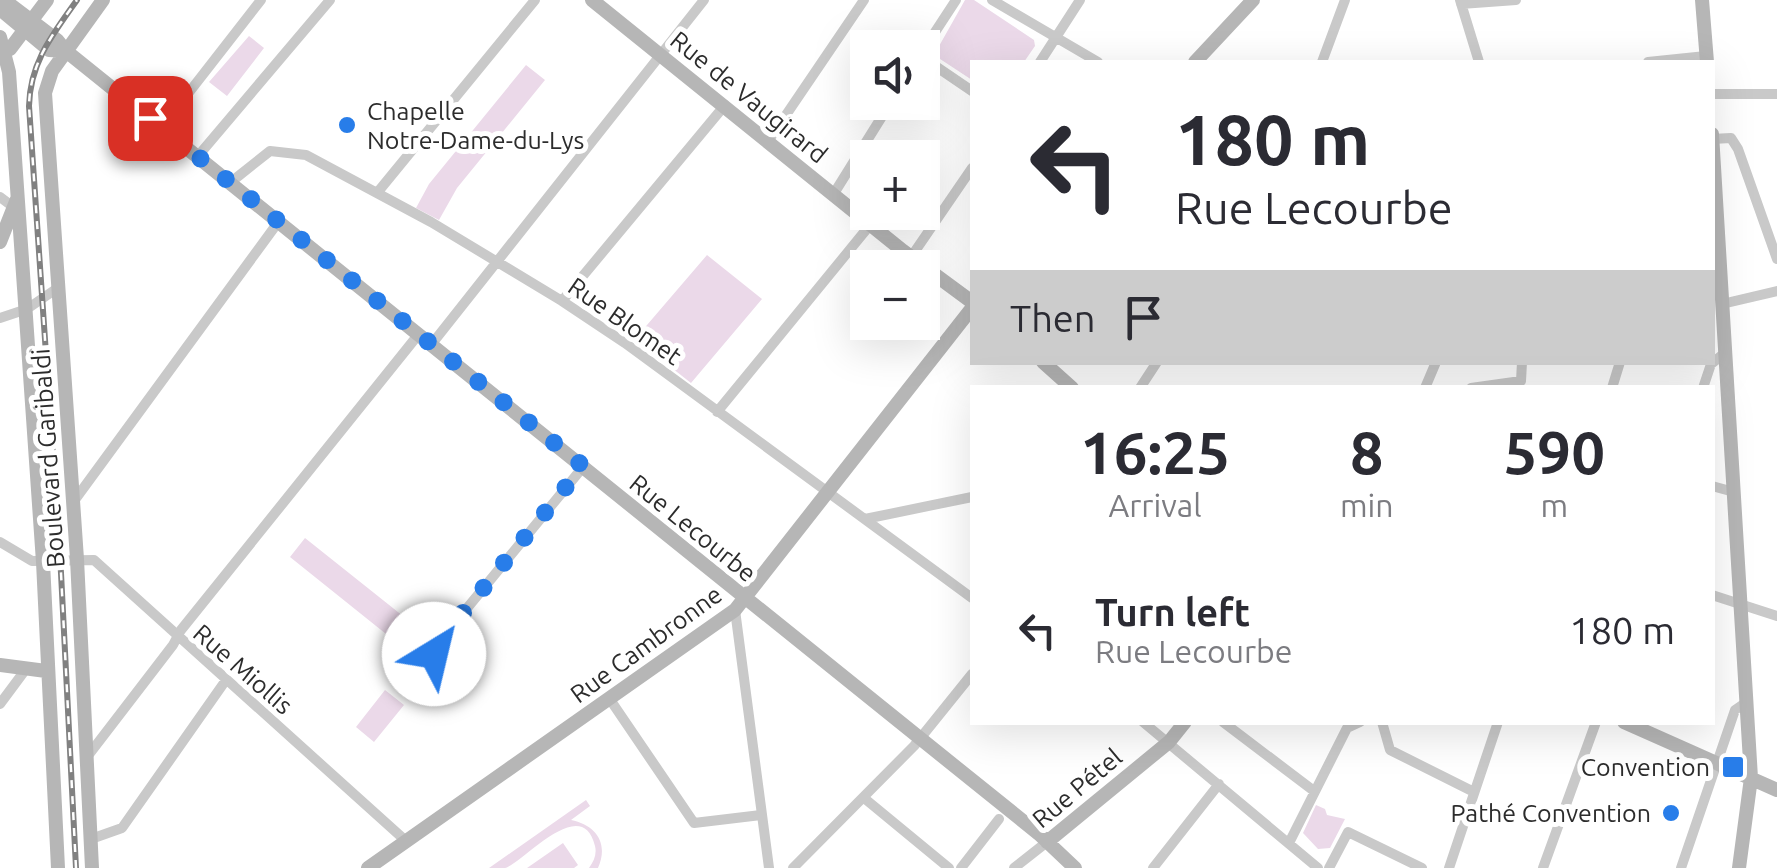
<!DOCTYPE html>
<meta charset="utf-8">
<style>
:root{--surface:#fff;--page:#f7f7f7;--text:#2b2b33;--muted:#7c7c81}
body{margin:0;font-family:Ubuntu,sans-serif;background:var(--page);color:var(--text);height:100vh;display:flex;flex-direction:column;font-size:38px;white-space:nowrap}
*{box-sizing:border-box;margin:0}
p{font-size:32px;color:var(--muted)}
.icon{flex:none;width:55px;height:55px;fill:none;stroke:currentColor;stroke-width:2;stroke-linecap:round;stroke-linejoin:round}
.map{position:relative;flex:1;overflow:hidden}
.side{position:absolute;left:970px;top:385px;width:745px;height:340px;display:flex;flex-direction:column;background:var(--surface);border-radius:0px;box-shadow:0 10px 40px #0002}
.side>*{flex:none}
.guide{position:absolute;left:970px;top:60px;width:745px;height:305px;border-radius:0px;box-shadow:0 10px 40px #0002;background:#fff;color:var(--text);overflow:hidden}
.fabs{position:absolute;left:850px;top:30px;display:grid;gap:20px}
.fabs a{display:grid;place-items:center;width:90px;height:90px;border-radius:0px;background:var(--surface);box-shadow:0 10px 40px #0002;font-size:50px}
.pin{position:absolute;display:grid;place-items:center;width:85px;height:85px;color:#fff;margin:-42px;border-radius:20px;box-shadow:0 5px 15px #0006}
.me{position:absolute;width:110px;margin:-55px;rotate:36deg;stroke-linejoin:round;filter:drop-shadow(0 0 8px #0008)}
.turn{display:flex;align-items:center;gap:35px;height:210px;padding:0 40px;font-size:45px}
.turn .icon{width:130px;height:130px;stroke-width:2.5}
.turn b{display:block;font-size:70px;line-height:85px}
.then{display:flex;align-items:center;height:95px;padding:0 40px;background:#0003;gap:20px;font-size:38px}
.eta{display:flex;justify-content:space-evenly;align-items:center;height:170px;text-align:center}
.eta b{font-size:60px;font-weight:600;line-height:70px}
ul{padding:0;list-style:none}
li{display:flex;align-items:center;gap:30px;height:150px;padding:0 40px}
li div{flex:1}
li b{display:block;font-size:38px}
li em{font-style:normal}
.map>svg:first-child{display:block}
.green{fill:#ebd9e9}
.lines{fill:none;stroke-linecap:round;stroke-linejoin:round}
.street{stroke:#c9c9c9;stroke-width:10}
.secondary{stroke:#b6b6b6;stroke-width:14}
.rail-casing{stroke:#818181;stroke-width:6}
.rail{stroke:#fff;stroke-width:2.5;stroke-dasharray:8;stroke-linecap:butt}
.route{stroke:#287de9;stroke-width:18;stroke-dasharray:0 32.4}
.poi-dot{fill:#287de9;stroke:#fff;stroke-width:4}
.labels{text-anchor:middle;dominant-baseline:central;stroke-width:10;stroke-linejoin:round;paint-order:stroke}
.street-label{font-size:25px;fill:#2c2c2c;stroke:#fff}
.poi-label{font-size:25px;fill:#2c2c2c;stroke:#fff;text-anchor:end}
</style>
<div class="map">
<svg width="1777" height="868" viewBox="0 0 1777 868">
<rect width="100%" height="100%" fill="#fff"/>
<path class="green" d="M965,0H974L1034,40L1035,46L1024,62H972V80L934,55Z
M249,36L264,48L227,96L209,82Z
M526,65L545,80L457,188L439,220L416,208L429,184Z
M707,255L762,299L691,383L635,339Z
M305,538L413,624L406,634L415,641L411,654L290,557Z
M385,690L404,705L374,742L356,727Z
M586,800L590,806L571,820C596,825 609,843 598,868H589C594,861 597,854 595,846C582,792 522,864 505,868C500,868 494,868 489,868Z
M1316,805L1325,809L1327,815L1345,819L1330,848L1318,849L1303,833Z
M563,843L578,865L574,868H527Z"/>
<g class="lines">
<path class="street" d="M992,0L1098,62
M1460,0L1479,62
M1461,4L1516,0
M922,52L956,0
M922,57L972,91
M1040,62L1080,0
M1322,62L1345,0
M1648,62L1706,56
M1712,94H1777
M162,127L261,0
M1712,139L1731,138L1738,149L1777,259
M769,140L864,0
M198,156L330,0
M231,182L270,151L306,155L431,222L562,301L625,343L972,598
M377,193L535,0
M833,195L891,102
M0,197L12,206
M911,257L972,168
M562,301L725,105
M1722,304L1777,291
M0,318L27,309L59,287
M431,345L704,0
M1521,381L1522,362
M1140,388L1157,362
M1425,388L1436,362
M1471,388L1521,381
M1612,388L1620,362
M1703,388L1711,364L1726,352
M717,412L870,225
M1712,486L1734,492
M74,501L279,221
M865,519L972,497
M0,542L32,561L94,560L406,841
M1712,595L1777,616
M735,610L769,868
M419 649a9 9 0 1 1 18 0a9 9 0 1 1-18 0Z
M436,646L583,467
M609,698L694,823L761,815
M0,704L26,669
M1143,722L1318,868
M1223,722L1314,791
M1382,722L1390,750L1474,792
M87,757L173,645L181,630L418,335
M864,798L949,868
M91,839L122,828L226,680
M1289,843L1347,728L1360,722
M793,868L914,746L972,674
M961,868L999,819
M1014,868L1047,842
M1153,868L1219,784
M1329,868L1348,832L1422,868
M1449,868L1498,722
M1543,868L1596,722
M1681,868L1735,710L1748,701"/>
<path class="secondary" d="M4,0L57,40L66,51
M592,0L903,251L972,302
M1702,0L1707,62
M0,9L49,50L66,51L1039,834L1075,868
M0,37L9,72L43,562L58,868
M0,52L10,49L47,0
M1195,62L1253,0
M1712,134L1751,778L1739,868
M0,242L17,199
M1043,362L1072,388
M0,665L46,671
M1624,722L1777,790
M1047,842L1169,742L1185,722
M92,868L77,559L45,93L52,71L103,0
M368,868L735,610L972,308"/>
<defs>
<path id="rail" d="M76,868L61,573L29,106C30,62 53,34 77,0"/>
</defs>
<use href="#rail" class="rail-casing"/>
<use href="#rail" class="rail"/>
</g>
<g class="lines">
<path class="route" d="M150,118L583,466L436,646L434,654"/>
</g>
<g class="poi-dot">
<circle cx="347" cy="125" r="10"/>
<rect x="1721" y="755" width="24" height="24" rx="5"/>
<circle cx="1671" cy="813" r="10"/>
</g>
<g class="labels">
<g class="street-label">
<text transform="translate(749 97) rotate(39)">Rue de Vaugirard</text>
<text transform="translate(625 321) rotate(35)">Rue Blomet</text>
<text transform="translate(48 458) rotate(-94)">Boulevard Garibaldi</text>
<text transform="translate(693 528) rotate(39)">Rue Lecourbe</text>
<text transform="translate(646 644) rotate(-36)">Rue Cambronne</text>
<text transform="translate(243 669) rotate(41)">Rue Miollis</text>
<text transform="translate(1077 788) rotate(-40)">Rue Pétel</text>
</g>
<g class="poi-label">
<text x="367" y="111" text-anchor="start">Chapelle<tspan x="367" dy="29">Notre-Dame-du-Lys</tspan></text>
<text x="1710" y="767">Convention</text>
<text x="1651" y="813">Pathé Convention</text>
</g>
</g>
</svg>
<div class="fabs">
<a><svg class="icon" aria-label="sound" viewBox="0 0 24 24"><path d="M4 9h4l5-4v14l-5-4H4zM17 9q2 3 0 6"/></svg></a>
<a>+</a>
<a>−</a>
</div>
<div class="pin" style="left:150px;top:118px;background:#d93025"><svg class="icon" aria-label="arrive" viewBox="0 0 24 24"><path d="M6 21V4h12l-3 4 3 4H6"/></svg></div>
<svg class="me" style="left:434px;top:654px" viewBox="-20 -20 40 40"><circle r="19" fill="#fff"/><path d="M0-13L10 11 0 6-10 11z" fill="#287de9"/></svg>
<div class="guide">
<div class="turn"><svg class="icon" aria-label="left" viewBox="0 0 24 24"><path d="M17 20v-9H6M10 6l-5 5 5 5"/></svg><div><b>180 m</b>Rue Lecourbe</div></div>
<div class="then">Then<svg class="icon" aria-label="arrive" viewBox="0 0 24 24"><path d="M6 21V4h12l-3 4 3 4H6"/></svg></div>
</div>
<section class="side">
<div class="eta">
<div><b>16:25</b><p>Arrival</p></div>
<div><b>8</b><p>min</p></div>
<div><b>590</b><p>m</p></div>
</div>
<ul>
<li><svg class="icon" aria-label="left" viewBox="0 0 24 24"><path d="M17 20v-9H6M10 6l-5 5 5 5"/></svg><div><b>Turn left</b><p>Rue Lecourbe</p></div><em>180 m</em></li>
</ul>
</section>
</div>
